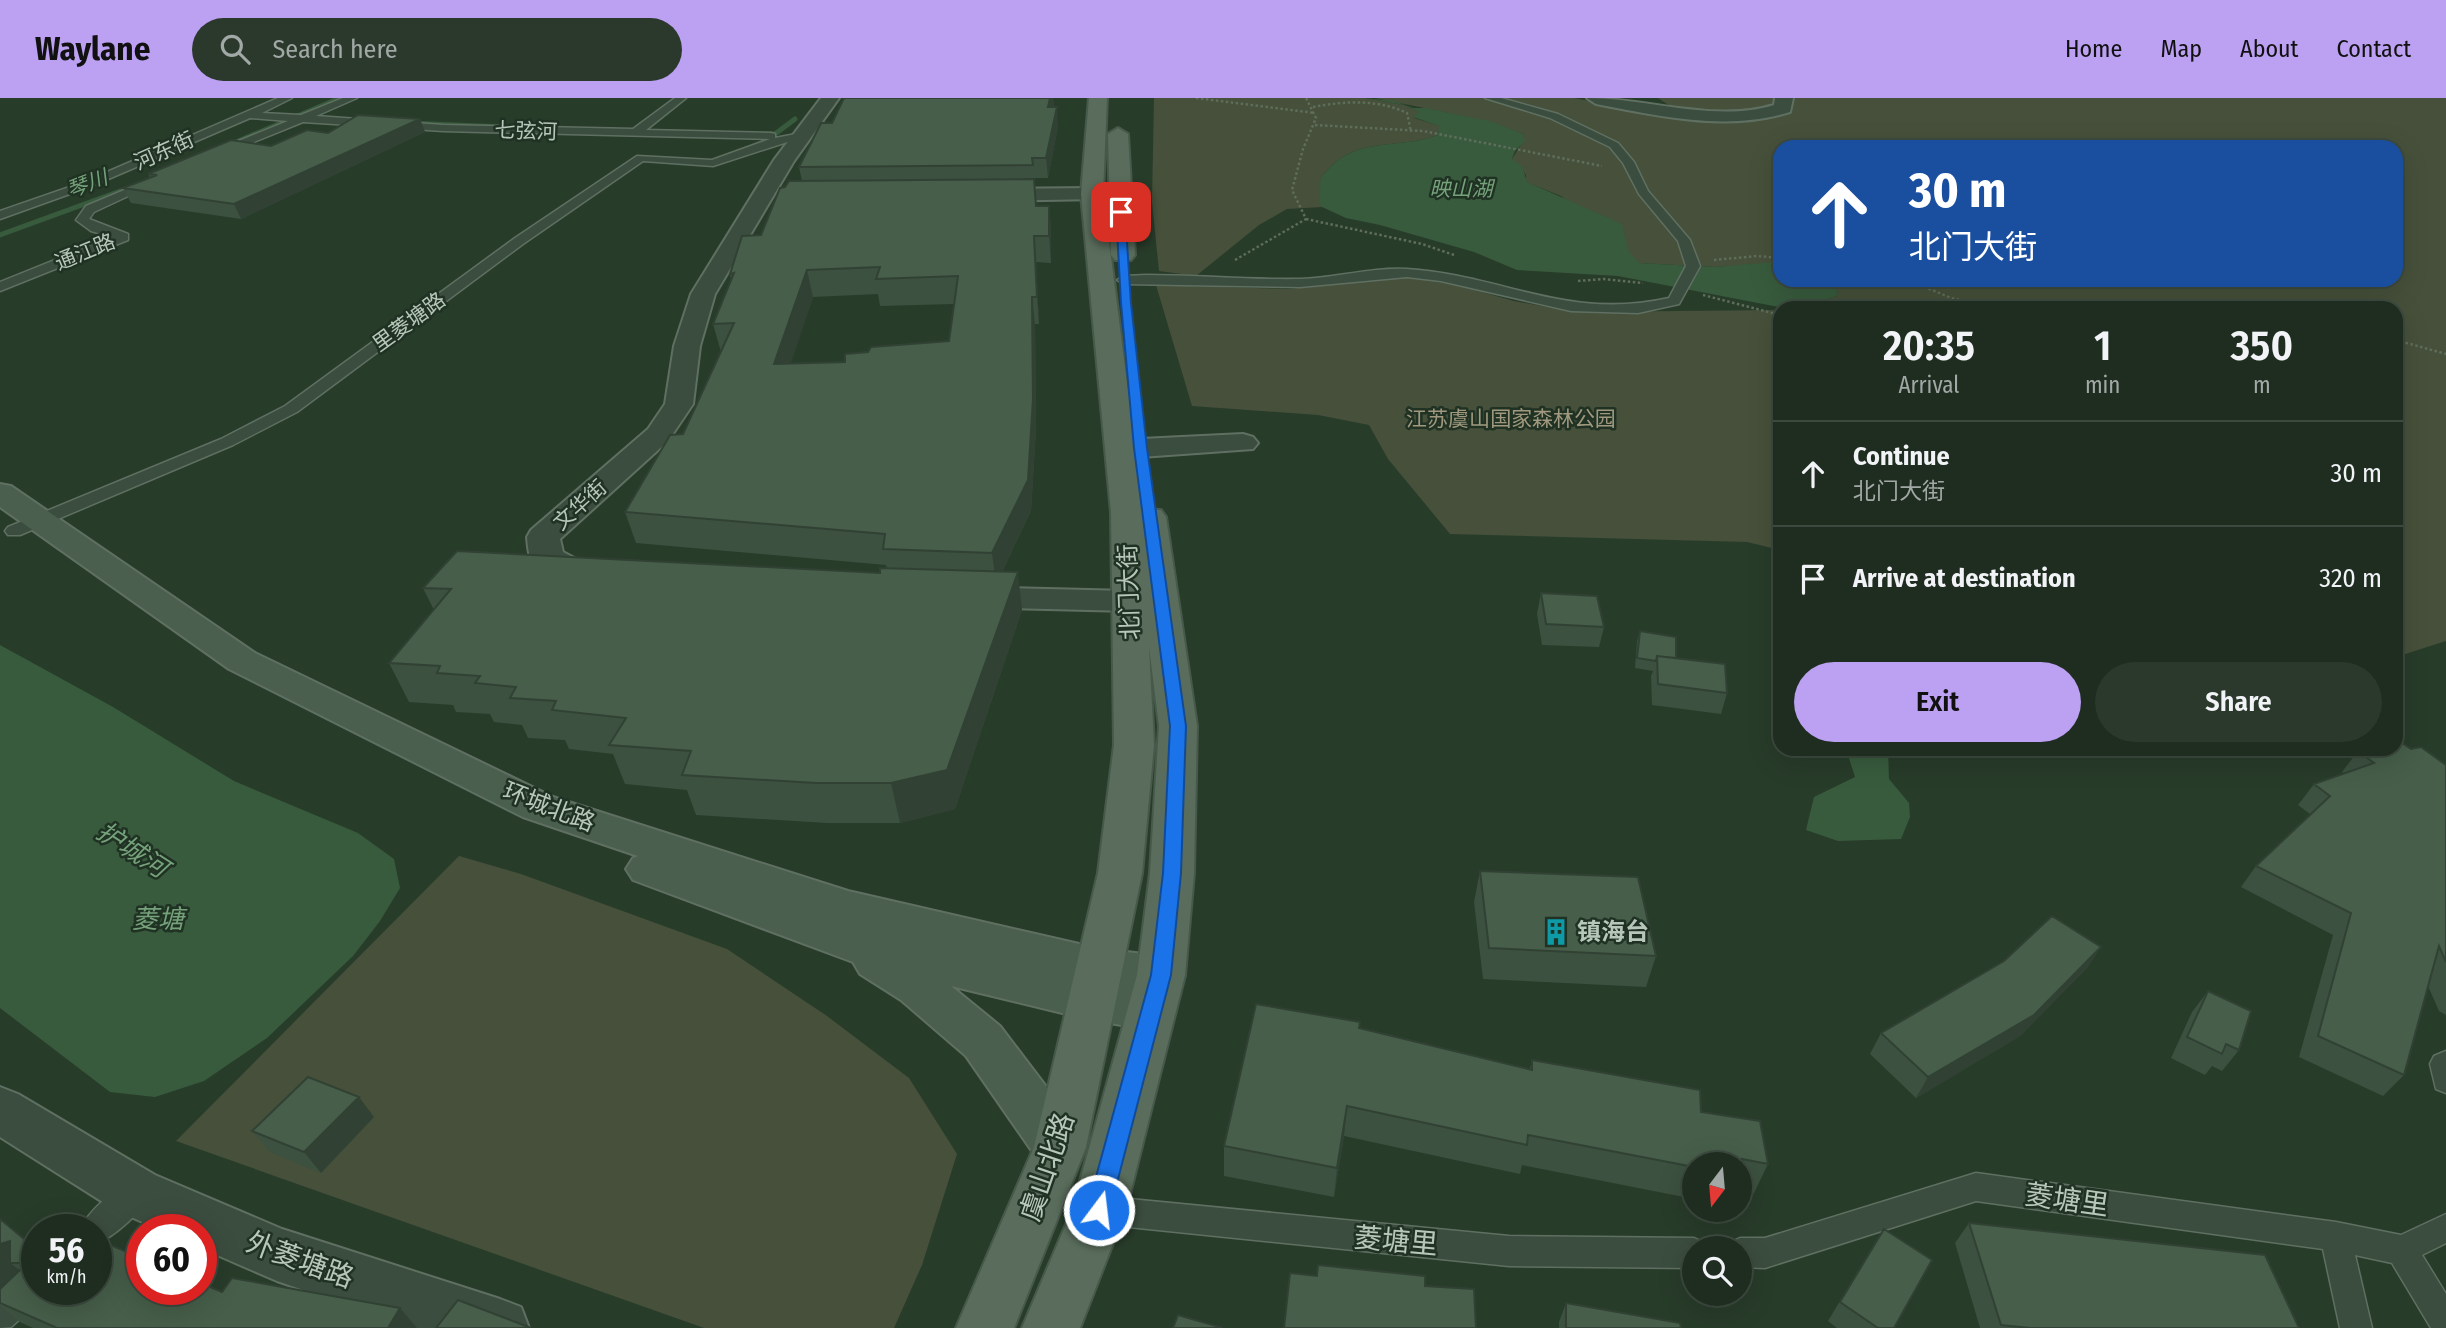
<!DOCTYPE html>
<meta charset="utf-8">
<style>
:root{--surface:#1e2d20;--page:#2b392d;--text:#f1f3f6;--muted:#a1a8a5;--line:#3c493e;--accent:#bca0f2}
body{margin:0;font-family:"Fira Sans Condensed","Noto Sans SC",sans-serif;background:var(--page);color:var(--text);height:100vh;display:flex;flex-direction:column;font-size:26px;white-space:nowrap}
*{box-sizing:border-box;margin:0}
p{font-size:23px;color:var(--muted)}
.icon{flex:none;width:38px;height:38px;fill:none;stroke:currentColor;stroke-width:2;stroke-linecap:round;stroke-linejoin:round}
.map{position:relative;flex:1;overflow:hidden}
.drawer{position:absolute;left:1773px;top:203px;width:630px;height:455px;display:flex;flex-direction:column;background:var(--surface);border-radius:21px;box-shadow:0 7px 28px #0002,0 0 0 2px var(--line)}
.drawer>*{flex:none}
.guide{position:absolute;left:1773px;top:42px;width:630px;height:147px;border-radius:21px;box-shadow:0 7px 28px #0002,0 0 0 2px var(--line);background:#1a4fa0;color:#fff;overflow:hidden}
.needle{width:46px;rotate:196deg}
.controls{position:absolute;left:1682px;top:1054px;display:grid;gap:14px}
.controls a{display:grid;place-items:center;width:70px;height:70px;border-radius:50%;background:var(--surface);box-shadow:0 7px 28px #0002,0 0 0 2px var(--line);font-size:35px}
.speed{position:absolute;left:21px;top:1116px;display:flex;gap:14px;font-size:35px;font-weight:700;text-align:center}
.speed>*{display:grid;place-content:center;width:91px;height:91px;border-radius:50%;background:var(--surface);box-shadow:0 7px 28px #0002,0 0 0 2px var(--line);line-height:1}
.speed small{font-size:18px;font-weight:400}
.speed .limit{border:10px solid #d22;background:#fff;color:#111}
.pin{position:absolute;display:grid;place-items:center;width:60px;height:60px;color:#fff;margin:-30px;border-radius:14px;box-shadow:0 4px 10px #0006}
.me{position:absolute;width:77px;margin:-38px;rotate:15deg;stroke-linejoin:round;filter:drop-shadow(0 0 5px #0008)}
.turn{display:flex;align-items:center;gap:24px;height:147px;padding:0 21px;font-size:32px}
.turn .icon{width:91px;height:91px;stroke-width:2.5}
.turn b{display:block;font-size:49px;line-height:60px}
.eta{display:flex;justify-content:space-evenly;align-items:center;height:119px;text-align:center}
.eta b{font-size:42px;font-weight:600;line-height:49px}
.button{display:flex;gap:14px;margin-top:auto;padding:14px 21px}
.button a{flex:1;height:80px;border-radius:42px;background:var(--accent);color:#111;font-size:28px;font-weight:600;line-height:80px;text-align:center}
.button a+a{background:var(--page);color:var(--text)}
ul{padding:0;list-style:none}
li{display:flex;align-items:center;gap:21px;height:105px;padding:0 21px;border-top:2px solid var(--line)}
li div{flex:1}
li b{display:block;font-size:26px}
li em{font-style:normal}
header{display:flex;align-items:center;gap:42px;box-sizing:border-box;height:98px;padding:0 35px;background:var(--accent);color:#111}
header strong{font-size:33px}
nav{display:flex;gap:38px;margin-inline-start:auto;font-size:24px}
.search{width:490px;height:63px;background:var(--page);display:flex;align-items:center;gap:18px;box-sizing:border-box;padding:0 24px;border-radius:38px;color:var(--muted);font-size:26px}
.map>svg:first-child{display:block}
.green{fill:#46503a}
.water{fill:#385b3d}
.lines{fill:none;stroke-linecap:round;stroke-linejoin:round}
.stream{stroke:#385b3d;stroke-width:5}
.lane-casing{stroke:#5f7062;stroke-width:3}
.street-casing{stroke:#5f7062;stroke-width:4}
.secondary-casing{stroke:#5f7062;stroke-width:4}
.primary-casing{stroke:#47594a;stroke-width:4}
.path{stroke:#5f6d5b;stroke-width:2.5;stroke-dasharray:2.5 2.5;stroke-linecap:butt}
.lane{fill:#3b4d3e;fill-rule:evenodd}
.street{fill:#3b4d3e;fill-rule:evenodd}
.secondary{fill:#4a5f4e;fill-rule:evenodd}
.primary{fill:#5a6d5c;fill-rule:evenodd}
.wall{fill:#3c5140;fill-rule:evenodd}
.shaded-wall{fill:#314234}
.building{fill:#465e4a;stroke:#314234;stroke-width:2;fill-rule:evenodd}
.route{fill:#1a73e8;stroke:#114b97;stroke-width:2}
.labels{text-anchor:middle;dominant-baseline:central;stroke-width:5;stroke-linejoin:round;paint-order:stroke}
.far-street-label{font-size:21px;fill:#b7c8ba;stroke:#203223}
.far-water-label{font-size:21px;font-style:italic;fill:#75a27b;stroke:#203223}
.far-park-label{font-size:21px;fill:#a0997f;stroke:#203223}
.street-label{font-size:24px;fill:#b7c8ba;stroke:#203223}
.poi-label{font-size:24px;font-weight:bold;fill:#b7c8ba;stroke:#203223;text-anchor:start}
.water-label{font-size:26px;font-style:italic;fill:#75a27b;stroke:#203223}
.near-street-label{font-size:28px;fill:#b7c8ba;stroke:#203223}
</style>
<header>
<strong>Waylane</strong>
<div class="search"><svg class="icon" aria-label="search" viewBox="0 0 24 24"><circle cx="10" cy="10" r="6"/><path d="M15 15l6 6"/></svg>Search here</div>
<nav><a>Home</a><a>Map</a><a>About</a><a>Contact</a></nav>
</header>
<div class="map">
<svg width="2446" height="1230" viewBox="0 0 2446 1230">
<rect width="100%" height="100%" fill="#283c2a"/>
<path class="green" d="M1154,0H1365L1404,7L1420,14L1414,20L1440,28L1438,37C1408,49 1368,42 1341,60C1334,64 1327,73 1321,79L1322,109L1287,111L1259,127L1196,178L1159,173L1152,104Z
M1375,0H1574L1694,24L1658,0H2446V543L2396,559V210H1799L1837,198L1836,182H2396V49H1780V165L1713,169L1639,165L1561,98L1526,84V77L1512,61L1524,42L1523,36C1474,17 1424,11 1375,0Z
M1400,179L1439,182L1514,203L1576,214L1780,212V452L1747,444L1450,436L1388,361L1369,327L1318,317L1192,308L1156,187L1290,191Z
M459,758L521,776L727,851L827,918L909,980L957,1056L922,1167L894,1230H704L176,1043Z"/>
<path class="water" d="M1365,0L1394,3L1413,10H1426L1493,24L1523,36L1525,43L1515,53L1512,61L1522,68L1527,84L1622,126L1628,152L1639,165L1713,169L1776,164L1780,165V182H1836L1837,198L1799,210H1784L1618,178L1517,172L1474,154L1380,127L1346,120L1322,109L1319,104L1321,79C1327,73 1334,64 1341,60C1368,42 1408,49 1438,37L1439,28L1413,19L1419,14L1404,7Z
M0,547L113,609L234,683L358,735L394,761L400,790L380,823L353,858L267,940L204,983L155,999L110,994L0,910Z
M1846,651H1888L1889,681L1909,705L1910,719L1901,741L1838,743L1806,732L1814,699L1855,679Z"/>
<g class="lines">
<path class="stream" d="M407,25L503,29
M761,36H775L795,21
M236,44L340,0
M0,137L134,88"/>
<defs>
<path id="lane" d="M278,0H292L262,15L301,17L343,0H357L316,18L443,27L633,31L675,0H686L646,32L771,35L775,36V40L801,35L806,38L713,68L643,63L523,146L297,314L233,347L20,437H8L5,433L8,429L221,341L285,308L515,140L637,58L712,62L770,41L443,33L303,24L222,57H214V53L288,23L250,20L92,88L0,121V113L84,84Z
M1485,0H1501L1558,16L1618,45L1634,64L1648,93L1690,142L1700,168L1679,206L1638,215L1571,213L1441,183L1407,179L1300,189L1124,186L1117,182L1124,178L1146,177C1198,177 1249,182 1301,181C1336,180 1371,169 1407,171C1503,177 1566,223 1669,200L1686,168L1678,143L1639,96L1623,65L1610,49L1550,20Z
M146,83L156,85L94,114L89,121L128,136V142L0,193V184L112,139L91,133L76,122L86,108Z
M2446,953V995L2436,991L2430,966L2434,958Z
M1976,1075L2336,1124L2401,1137L2446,1116V1145L2422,1157L2446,1196V1230H2431L2392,1165L2355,1157L2372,1230H2340L2323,1151L1976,1103L1765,1170L1740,1169V1150H1727L1729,1145L1740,1140H1765Z
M136,1081L146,1085L151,1095C142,1114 115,1138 96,1146V1132H80C88,1113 116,1089 136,1081Z
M1099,1098L1509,1138L1694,1140L1705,1145L1707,1150H1694V1170L1509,1168L1099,1126L1088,1122L1084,1112L1088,1102Z
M37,1170V1192H50L48,1196L11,1229L0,1230V1197L26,1174Z"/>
<path id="street" d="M821,0H839L794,63L715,196L700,248L693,306L668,343L560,441L563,454L576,461L606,467L611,474L606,481C585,486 552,481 535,466C528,460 528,448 527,439L531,432L648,331L665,306L674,248L691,196L774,62Z
M1587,0C1646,0 1717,25 1774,7L1775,0H1793L1790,14C1727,34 1659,18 1596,6Z
M1092,90L1100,91L1103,96L1100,101L984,103L973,97L984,91Z
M1243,336L1253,339L1258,345L1253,351L1141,359L1130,356L1126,350L1130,344L1141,341Z
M967,489L1130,493L1142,496L1147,503L1142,510L1130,513L967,509L955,506L950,499L955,492Z
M0,989L18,996L155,1077L282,1131L500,1201L521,1209L529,1230H415L277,1183L201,1150V1132H161L117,1113L0,1039Z"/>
<path id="secondary" d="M0,386L11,388L255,555L553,699L848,793L1101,851L1161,858L1178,864L1185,877L1178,890L1162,896L1169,898L1176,912L1169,926L1152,932L1091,922L951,888L1000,928L1079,1032L1086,1049L1079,1066L1060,1073L1041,1066L966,958L901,902L860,876L853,864L633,782L626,771L633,760L638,758L523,719L229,571L0,409Z"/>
<path id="primary" d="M1089,0H1107L1103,96L1143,411L1161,412L1166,419L1197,628L1194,775L1185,877L1126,1112L1080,1230H1022L1072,1112L1137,877L1150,775L1159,628L1149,549L1154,647L1142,775L1086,1049L1014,1230H956L1034,1049L1098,775L1114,647L1111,414L1081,96Z
M1118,30L1128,36L1135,157L1131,162H1115L1111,157L1108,36Z"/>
</defs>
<use href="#lane" class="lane-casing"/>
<use href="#street" class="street-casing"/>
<use href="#secondary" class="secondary-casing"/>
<use href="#primary" class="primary-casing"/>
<path class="path" d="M1196,0L1315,15
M1313,9C1345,3 1377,1 1407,15L1411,34
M1315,27L1423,33L1602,68
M1306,121L1422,146L1454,157
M1235,162L1306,121L1292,92L1303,51L1316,20L1306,0
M1714,162L1757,158L1780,160
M1875,182L1913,184L1951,200L2000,210
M1578,183L1604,181L1643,185
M1703,197L1780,217
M2026,210H2046
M2396,242L2446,256"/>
<use href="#lane" class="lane"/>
<use href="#street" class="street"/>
<use href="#secondary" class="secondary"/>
<use href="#primary" class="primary"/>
</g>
<path class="wall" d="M844,0H1053L1054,9L1058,28L1048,80H1034L1036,108H1049L1051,133V165L1036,164L1039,226H1035L1036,330L1031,413L1002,474L1022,512L955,711L900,725H827L696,717L687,692L625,686L613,656L569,651L565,642L528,640L522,627L494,624L490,616L456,614L453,607L409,604L389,565L434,512L423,490L880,475L887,471L886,467L636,445L625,414L683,336L721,254L713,226L731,182L730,176L761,137L785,89L802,83L799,69L832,25ZM878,196L880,208L954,206L949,243L868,254L845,264L790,265L813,199Z
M420,21L425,34L241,121L131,105L123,90L150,80L148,76L328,35Z
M1541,495L1604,529L1599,549L1542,547L1537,516Z
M1640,533L1676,560L1727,595L1721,616L1652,607L1651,578L1653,573L1635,570L1637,543Z
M2411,651L2446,667V917L2439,913L2428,888L2404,977L2383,998L2299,959L2333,837L2241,789L2256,768L2310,716L2298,707L2314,686L2344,675L2342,674L2358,653Z
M1480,773L1656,858L1646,889L1483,881L1474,804Z
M2101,849L2087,870L2020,938L1916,1000L1870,956L1881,935Z
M2208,893L2239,952L2222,973L2212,968L2205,977L2171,960L2192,914Z
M1360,930L1530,971L1532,962L1701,1014L1768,1066L1754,1095L1740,1092V1066H1694V1101L1522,1067L1520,1076L1344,1038L1334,1099L1224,1078V1048Z
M374,1019L321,1075L270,1054L252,1033Z
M0,1121L36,1151L222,1194L417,1230H33L20,1224L0,1208Z
M1969,1125L2299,1230H1980L1955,1145Z
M1871,1151L1894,1230H1837L1828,1223Z
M1566,1205L1681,1230H1559V1224Z"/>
<path class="shaded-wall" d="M1049,0H1053L1054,8L1050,28Z
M1057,9L1058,28L1048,80L1046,60Z
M420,21L425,34L241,121L234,106Z
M1049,108L1051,133V165L1049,138Z
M1034,138L1036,164L1039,226L1037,199Z
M807,172L813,199L781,295L774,266Z
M1032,199L1035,226L1036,330L1031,413L996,486L992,455Z
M1018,474L1022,512L955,711L900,725L891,685Z
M2101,849L2087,870L2020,938L1916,1000L1928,979Z
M359,999L374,1019L321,1075L304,1054Z
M1347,1008L1344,1038L1334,1099L1337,1070Z
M10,1143L21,1165H10L22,1174L0,1194V1146Z
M400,1210L417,1230H388Z"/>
<path class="building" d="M844,0H1050L1048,9H1057L1046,60H1032L1033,67L799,69L821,25H832Z
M358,17L420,21L234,106L123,90L157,77L148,76L231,42L271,48L307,32L328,35Z
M1034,81L1036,108H1049V138H1034L1037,199H1032L1033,301L1028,382L992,455L883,451L885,436L625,414L670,337L683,336L734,225L713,226L734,175L730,176L742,138L761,137L780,90L785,89L789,83ZM880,169L876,181L958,178L949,243L871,249L868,254L845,256V264L774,266L807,172Z
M457,453L880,475V470L1018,474L947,672L891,685H816L682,677L691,653L609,647L626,620L552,612L556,603L510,600L516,589L475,585L480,578L437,575L440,568L389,565L451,491L423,490Z
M1541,495L1597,498L1604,529L1546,526Z
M1640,533L1676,539V560L1657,558L1656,563L1637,560Z
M1657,558L1725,566L1727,595L1658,586Z
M2399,643L2411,651L2421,649L2446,667V864L2439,848L2404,977L2318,938L2351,815L2256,768L2330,698L2314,686L2374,665L2358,653L2366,651H2396V644Z
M1480,773L1638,779L1656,858L1489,850Z
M2052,818L2101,849L2034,917L1928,979L1881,935L2004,863Z
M2208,893L2251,913L2239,952L2226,946L2222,956L2187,939Z
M1256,906L1360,924L1359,930L1532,972V962L1700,992L1701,1014L1760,1023L1768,1066L1742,1061L1744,1079L1740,1078V1066H1694V1069L1528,1037L1527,1047L1347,1008L1337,1070L1224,1048Z
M308,979L359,999L304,1054L252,1033Z
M0,1121L36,1151L37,1150V1192H96V1141L142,1160V1192H201V1185L222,1194L232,1180L400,1210L388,1230H57L0,1205V1191L23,1169L21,1165H10V1143L0,1146Z
M1969,1125L2265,1157L2299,1230H2030L2001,1227Z
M62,1126L77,1132H55Z
M1884,1131L1932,1162L1894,1230H1878L1840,1204Z
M1318,1167L1425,1178V1188L1474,1191L1476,1230H1284L1290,1175L1317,1178Z
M458,1202L531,1230H436Z
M1566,1205L1680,1225L1681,1230H1566Z
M1178,1217L1223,1230H1173Z"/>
<path class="route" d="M1121,112L1125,114L1131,205L1147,350L1186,628L1181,775L1171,877L1110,1112L1107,1120L1099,1123L1091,1120L1087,1112L1151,877L1163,775L1170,628L1134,350L1121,205L1116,114Z"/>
<defs>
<symbol id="building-bare" viewBox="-9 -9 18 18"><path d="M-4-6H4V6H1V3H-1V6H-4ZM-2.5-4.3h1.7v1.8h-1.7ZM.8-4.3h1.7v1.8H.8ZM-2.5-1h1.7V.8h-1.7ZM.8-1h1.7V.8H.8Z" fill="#0f9aa8" stroke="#203223" stroke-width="2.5" paint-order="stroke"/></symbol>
</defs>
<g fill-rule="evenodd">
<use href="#building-bare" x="1537" y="815" width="38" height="38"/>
</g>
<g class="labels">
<g class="far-street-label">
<text transform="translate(526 33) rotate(2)">七弦河</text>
<text transform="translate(164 53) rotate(-24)">河东街</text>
<text transform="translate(85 154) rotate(-22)">通江路</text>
<text transform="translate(409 224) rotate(-36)">里菱塘路</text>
<text transform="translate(580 407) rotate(-42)">文华街</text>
</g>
<g class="far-water-label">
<text transform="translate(87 86) rotate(-21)">琴川</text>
<text x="1461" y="91">映山湖</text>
</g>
<g class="far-park-label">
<text x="1511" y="321">江苏虞山国家森林公园</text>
</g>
<g class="street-label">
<text transform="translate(1129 494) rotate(-92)">北门大街</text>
<text transform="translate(549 709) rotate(21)">环城北路</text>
</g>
<g class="poi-label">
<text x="1577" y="834">镇海台</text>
</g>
<g class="water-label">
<text transform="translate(132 752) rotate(33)">护城河</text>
<text x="158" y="821">菱塘</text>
</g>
<g class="near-street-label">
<text transform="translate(1047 1069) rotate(-71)">虞山北路</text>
<text transform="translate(2067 1102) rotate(8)">菱塘里</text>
<text transform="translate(1396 1143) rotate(5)">菱塘里</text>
<text transform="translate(300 1162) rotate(20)">外菱塘路</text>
</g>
</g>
</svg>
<div class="controls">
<a><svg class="needle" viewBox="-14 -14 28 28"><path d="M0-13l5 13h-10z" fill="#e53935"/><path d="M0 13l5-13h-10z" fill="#a1a8a5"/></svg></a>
<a><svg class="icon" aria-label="search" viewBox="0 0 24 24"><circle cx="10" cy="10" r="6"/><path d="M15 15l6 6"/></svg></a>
</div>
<div class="speed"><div>56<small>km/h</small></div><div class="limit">60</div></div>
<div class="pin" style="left:1121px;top:114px;background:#d93025"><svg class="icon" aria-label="arrive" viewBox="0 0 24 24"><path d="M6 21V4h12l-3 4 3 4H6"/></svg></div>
<svg class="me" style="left:1099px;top:1112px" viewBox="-20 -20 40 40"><circle r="17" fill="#1a73e8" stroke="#fff" stroke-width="3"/><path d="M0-11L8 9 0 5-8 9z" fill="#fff"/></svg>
<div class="guide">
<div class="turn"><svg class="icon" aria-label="ahead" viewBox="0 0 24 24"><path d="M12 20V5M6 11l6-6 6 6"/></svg><div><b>30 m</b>北门大街</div></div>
</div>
<section class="drawer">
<div class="eta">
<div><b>20:35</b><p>Arrival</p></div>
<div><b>1</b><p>min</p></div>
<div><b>350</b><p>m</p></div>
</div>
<ul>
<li><svg class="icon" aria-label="ahead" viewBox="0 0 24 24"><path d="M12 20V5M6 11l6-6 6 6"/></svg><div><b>Continue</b><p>北门大街</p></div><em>30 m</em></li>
<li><svg class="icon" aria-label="arrive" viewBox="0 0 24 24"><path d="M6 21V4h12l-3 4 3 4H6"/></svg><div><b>Arrive at destination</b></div><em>320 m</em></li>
</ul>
<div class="button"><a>Exit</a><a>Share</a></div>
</section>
</div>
